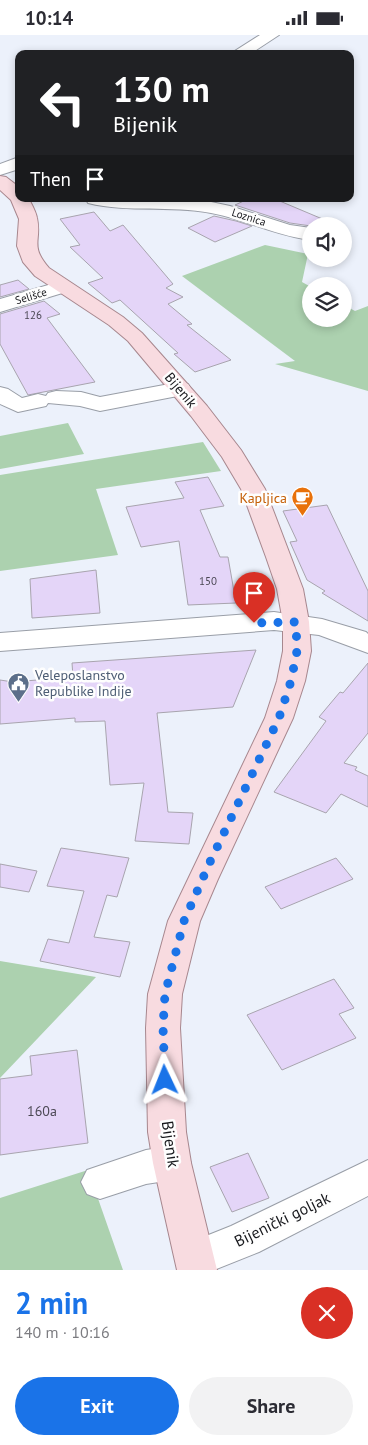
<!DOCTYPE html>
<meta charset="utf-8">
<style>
:root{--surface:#fff;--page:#f2f2f3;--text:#2b2b33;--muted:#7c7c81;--accent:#1a73e8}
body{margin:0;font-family:"PT Sans",sans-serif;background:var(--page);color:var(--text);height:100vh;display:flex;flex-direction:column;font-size:19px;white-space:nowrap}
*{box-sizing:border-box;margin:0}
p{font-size:16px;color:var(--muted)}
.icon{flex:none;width:28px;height:28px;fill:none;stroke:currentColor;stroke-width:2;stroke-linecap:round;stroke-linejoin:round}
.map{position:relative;height:1235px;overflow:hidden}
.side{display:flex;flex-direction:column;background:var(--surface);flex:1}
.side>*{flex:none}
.banner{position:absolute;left:15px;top:15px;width:339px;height:152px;border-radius:10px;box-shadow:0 2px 8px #0003;background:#202124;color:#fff;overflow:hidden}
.controls{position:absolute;left:302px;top:182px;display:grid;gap:10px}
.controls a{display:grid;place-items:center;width:50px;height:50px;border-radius:50%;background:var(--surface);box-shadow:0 2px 8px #0003;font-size:25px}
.pin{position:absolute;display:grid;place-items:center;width:42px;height:42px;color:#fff;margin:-51px -21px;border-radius:50% 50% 50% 0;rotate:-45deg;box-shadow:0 0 5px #0007}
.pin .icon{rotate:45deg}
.me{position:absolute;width:55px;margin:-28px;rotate:358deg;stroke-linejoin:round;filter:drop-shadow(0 0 4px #0008)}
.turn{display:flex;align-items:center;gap:18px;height:105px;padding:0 15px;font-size:22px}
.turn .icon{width:65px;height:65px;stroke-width:2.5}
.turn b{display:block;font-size:35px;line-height:42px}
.then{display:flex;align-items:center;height:48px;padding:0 15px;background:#0003;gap:10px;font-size:19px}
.round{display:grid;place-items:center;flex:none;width:52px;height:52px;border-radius:26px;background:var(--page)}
.summary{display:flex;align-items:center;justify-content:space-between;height:85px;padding:0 15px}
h1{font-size:30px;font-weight:800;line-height:38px;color:var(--accent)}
.action{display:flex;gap:10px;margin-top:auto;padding:10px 15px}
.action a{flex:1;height:58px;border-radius:30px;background:var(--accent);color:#fff;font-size:20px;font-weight:800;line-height:58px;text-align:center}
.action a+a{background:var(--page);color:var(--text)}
.status{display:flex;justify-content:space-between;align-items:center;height:35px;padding:0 25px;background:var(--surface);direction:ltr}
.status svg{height:14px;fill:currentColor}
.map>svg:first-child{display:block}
.green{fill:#acd1af}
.building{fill:#e4d5f8;stroke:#a8a4ae}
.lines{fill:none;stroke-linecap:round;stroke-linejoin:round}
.minor-casing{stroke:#999ea7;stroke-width:2}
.major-casing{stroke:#a7878e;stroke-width:2}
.minor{fill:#fff;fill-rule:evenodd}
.major{fill:#f8dbe0;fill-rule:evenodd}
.route{stroke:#1a73e8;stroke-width:9;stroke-dasharray:0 16.2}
.labels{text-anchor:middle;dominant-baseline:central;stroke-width:5;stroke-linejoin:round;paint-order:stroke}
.far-street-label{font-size:11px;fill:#17181c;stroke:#fefefe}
.number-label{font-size:11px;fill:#4a4753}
.street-label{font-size:14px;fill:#17181c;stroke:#fefefe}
.food-label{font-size:14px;fill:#c56008;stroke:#fefefe;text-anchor:end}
.service-label{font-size:14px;fill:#4e5e75;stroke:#fefefe;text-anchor:start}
.near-number-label{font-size:14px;fill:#4a4753}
.near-street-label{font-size:16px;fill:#17181c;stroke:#fefefe}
</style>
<div class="status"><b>10:14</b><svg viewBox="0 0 49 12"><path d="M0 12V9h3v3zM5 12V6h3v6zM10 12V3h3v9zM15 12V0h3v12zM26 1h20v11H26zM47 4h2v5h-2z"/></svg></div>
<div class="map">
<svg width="368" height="1235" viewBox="0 0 368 1235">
<rect width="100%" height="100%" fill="#ecf1fb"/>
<path class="green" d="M265,210L308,219L302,247L311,252V284H344V270L355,276L368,271V356L275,329L295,326L182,241Z
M68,388L84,419L0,434V401Z
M203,407L221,436L96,454L118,520L0,536V440Z
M0,926L96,942L0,1043Z
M88,1135L123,1235H0V1163Z"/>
<path class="building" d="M248,164H275L339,191H311L290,188L235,170Z
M94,177L110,196L123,190L173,249L166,253L183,262L168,269L192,289L187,290L231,325L195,337L174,319L178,318L120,265L112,268L88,248L103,243L70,212L80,210L60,184Z
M214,181L236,186L252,191L215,207L188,193Z
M18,245L29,254L0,262V250Z
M44,266L60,279L47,283L95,347L28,360L0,309V279Z
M208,442L224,471L200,475L220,522H228L236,568L188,570L179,506L141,512L126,472L184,463L175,447Z
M327,470L368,556V586L322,558L325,556L307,545L290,507L297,506L283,476Z
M96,535L100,578L32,583L30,544Z
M256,615L233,672L157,678L168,777L193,778L189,809L135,806L144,748L110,750L105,686L75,687V683L0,689V645L13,647L73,642L72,628Z
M368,628V698L344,728L357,732L355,735L368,741V772L341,759L326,778L274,757L326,686L319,682L340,657L343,658Z
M61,813L129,823L117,862L107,860L94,902L130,907L120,942L40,926L48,904L69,908L84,856L47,851Z
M336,823L353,844L281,874L265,852Z
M0,829L37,836L29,857L0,852Z
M334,944L354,973L339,979L356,1003L282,1035L247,980Z
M77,1015L88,1108L0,1120V1044L32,1040L30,1021Z
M248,1118L269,1163L232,1177L210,1132Z"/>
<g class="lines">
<defs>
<path id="minor" d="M260,0H279L250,19H230Z
M19,122V134L0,140V129Z
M86,164H197L230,171L290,190L311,193V205C276,201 245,184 211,178C171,170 129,178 88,168Z
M62,246L69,248L72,252L69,256L0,277V264Z
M180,347L188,349L191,354L188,359L100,376L80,371L48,368L46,371L18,377L0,369V352L8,354L22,363L38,359L46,361L48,358L56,356L81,357L100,362Z
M274,577L322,584L366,597L368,599V618L319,600L274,595L0,616V598Z
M172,1111L185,1116L191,1128L185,1140L172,1145L146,1149L100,1164L87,1159L81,1147L87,1135L146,1115Z
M368,1125V1161L259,1217L214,1235H180L175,1224L181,1211L231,1191Z"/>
<path id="major" d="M0,141L6,142L19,152V164H29C32,170 36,177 37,183C42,206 29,210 49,233L123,282L142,298L207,371L241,415L265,454L303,554L309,587L311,616L305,646L293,683L218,844L200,886L182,959L180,993L186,1097L191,1128L217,1235H177L153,1128L148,1097L146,993L148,959L168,886L265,683L277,646L283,616V587L277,554L266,522L241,454L222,422L191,381L128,306L109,290L35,241L23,227L17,211L19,184L11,165L0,155Z"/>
</defs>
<use href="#minor" class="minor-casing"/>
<use href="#major" class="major-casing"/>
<use href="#minor" class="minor"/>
<use href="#major" class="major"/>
</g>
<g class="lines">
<path class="route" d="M165,1045L163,992L165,959L184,886L210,827L279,683L291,646L297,616L296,587L254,588"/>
</g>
<defs>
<symbol id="cafe-pin" viewBox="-11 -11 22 30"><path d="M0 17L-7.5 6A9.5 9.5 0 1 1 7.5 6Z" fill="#e8710a" stroke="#fefefe"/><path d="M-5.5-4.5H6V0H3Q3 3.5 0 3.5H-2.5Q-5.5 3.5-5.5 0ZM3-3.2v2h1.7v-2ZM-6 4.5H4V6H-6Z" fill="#fff"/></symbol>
<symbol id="civic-pin" viewBox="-11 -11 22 30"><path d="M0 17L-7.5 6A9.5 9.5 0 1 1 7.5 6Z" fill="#5c6f8a" stroke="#fefefe"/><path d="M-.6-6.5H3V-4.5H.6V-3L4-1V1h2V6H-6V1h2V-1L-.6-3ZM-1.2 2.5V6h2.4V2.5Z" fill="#fff"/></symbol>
</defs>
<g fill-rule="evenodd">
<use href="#cafe-pin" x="290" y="450" width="25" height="34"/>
<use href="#civic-pin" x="6" y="636" width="25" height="34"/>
</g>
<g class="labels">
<g class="far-street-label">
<text transform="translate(249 182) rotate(18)">Loznica</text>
<text transform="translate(31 261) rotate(-17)">Selišće</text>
</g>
<g class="number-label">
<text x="33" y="280">126</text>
<text x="208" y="546">150</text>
</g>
<g class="street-label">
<text transform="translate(181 355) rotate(50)">Bijenik</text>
</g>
<g class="food-label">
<text x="287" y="463">Kapljica</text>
</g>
<g class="service-label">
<text x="35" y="640">Veleposlanstvo<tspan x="35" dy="16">Republike Indije</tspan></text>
</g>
<g class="near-number-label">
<text x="42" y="1076">160a</text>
</g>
<g class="near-street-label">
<text transform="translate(171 1109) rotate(82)">Bijenik</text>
<text transform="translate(282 1184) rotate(-26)">Bijenički goljak</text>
</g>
</g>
</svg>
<div class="controls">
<a><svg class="icon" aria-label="sound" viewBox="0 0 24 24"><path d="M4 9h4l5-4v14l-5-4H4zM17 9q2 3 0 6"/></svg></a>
<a><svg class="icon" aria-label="layers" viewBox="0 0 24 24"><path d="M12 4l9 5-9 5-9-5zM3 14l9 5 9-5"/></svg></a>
</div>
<div class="pin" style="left:254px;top:588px;background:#d93025"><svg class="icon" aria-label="arrive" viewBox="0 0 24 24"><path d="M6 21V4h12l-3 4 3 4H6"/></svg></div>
<svg class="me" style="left:165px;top:1045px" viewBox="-20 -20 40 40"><path d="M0-17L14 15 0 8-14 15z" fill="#1a73e8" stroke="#fff" stroke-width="4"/></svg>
<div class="banner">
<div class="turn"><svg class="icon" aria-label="left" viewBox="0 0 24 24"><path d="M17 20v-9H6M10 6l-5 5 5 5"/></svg><div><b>130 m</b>Bijenik</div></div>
<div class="then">Then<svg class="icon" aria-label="arrive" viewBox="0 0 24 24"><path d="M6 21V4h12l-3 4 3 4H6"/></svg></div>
</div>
</div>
<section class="side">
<div class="summary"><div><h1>2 min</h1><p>140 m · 10:16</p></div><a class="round" style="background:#d93025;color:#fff"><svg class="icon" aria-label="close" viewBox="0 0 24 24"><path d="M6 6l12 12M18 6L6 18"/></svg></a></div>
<div class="action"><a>Exit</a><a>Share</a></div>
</section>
